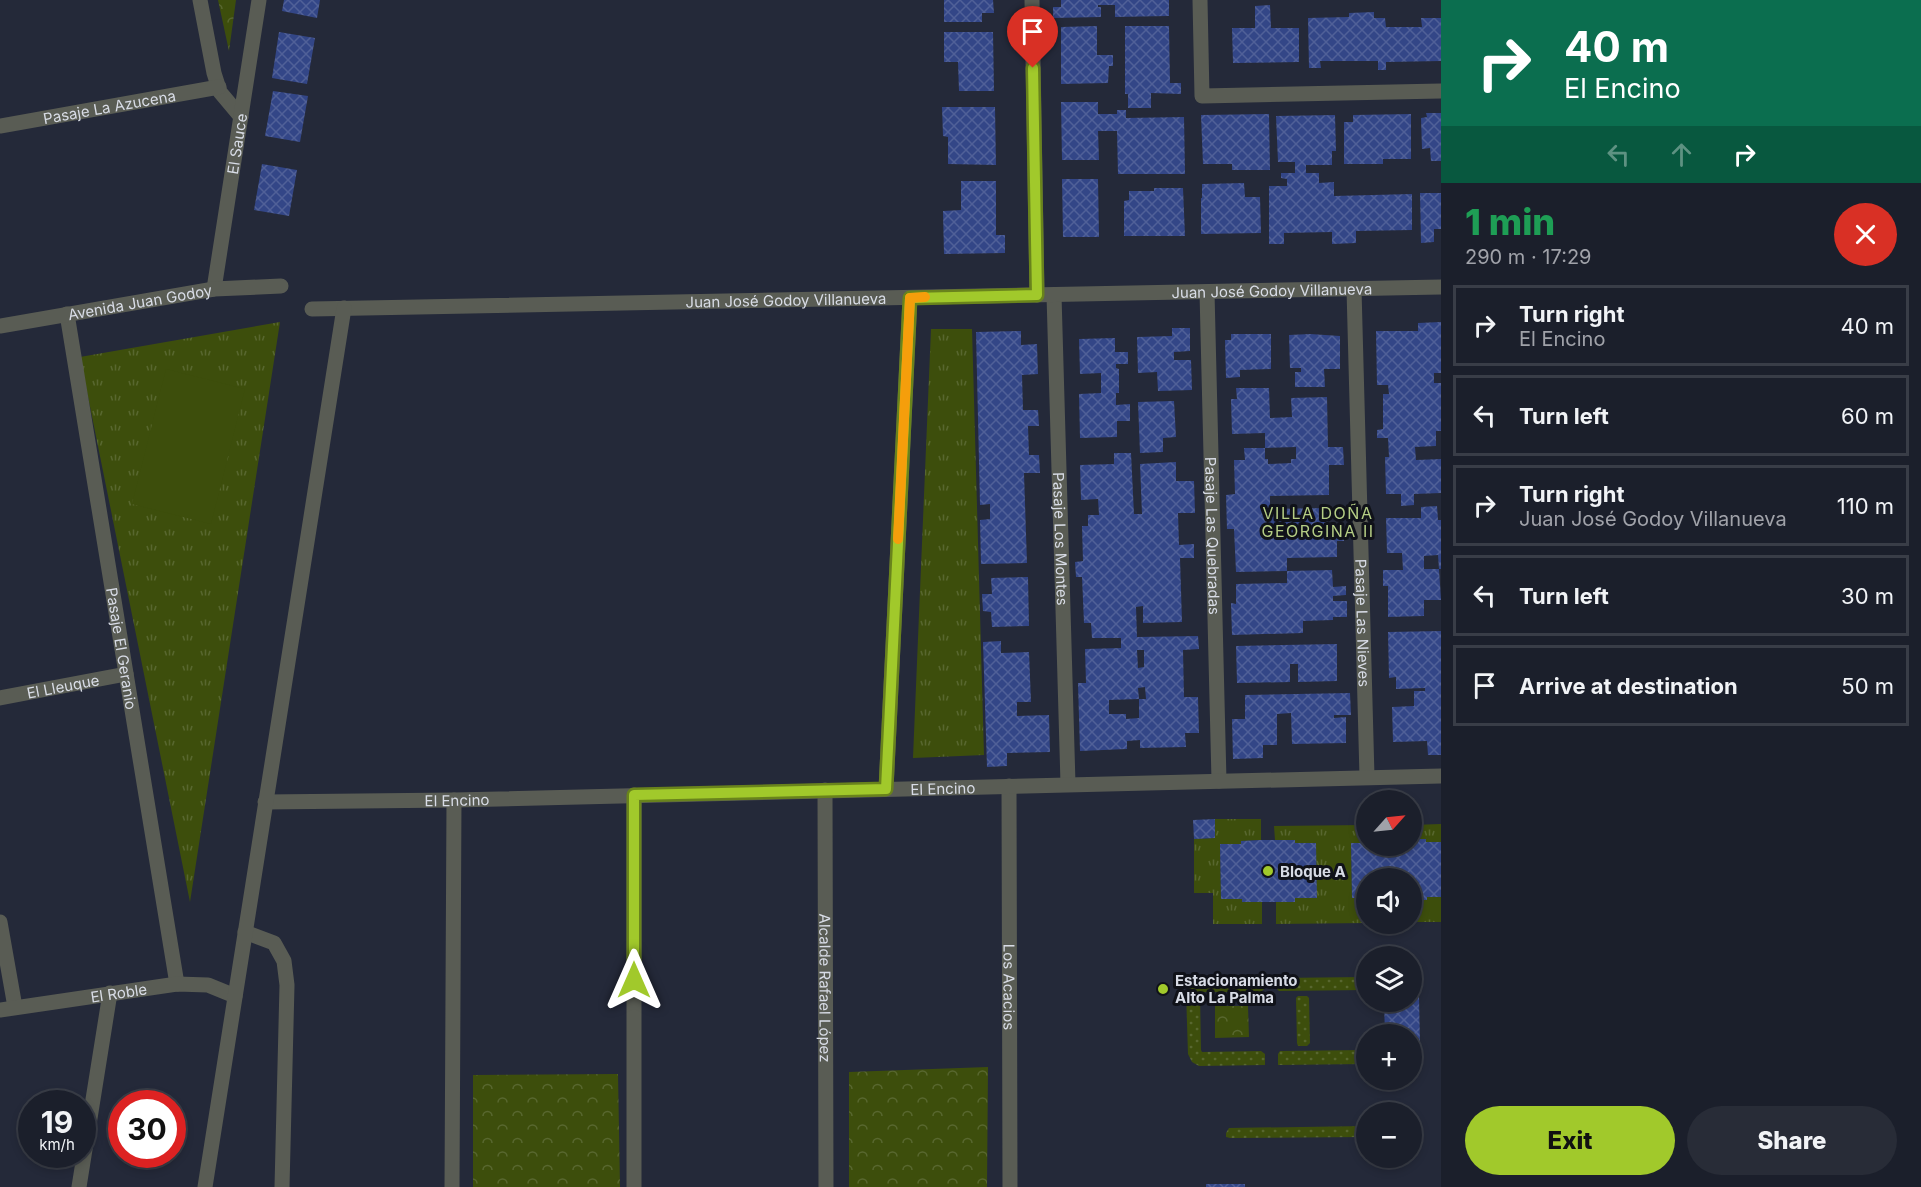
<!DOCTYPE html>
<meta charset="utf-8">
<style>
:root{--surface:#1b1f2b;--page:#282c37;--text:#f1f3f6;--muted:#a0a2a9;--line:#393d47;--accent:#a1c92b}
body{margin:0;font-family:Inter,sans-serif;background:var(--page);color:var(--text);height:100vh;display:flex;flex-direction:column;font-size:22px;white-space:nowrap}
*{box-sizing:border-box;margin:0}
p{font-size:20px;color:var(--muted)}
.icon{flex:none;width:33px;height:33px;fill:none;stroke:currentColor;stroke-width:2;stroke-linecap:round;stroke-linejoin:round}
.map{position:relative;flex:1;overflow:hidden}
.side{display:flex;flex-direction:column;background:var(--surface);width:480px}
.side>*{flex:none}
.banner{background:#0b6e4f;color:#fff;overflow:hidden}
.needle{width:39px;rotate:63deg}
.controls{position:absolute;left:1356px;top:790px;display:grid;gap:12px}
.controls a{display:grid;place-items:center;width:66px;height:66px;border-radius:50%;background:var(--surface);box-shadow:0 3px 9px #0003,0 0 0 2px var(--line);font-size:30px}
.speed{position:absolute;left:18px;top:1090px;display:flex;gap:12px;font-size:30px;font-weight:700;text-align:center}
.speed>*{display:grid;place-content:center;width:78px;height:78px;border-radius:50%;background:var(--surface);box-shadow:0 3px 9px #0003,0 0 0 2px var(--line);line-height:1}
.speed small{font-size:15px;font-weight:400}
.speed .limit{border:9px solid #d22;background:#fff;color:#111}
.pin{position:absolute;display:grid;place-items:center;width:51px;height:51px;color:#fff;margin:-62px -26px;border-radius:50% 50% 50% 0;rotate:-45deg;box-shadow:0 0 6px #0007}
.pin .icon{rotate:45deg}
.me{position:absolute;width:66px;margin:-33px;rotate:0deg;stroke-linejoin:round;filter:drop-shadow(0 0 4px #0008)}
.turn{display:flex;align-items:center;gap:21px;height:126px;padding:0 24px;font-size:27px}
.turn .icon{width:78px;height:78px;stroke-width:2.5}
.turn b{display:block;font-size:42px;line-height:51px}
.lanes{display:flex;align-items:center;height:57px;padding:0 24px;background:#0003;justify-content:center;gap:30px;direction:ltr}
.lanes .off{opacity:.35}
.round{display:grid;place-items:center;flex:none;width:63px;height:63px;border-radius:32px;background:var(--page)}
.overview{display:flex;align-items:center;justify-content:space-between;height:102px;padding:0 24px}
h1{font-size:36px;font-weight:800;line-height:45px;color:#1e9e55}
.primary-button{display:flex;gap:12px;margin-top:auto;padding:12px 24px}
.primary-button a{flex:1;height:69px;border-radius:36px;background:var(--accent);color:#111;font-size:24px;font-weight:800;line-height:69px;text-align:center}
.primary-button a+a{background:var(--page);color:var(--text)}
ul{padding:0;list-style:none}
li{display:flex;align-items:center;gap:18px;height:81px;margin:0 12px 9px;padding:0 12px;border:3px solid var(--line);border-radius:0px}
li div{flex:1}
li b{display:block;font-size:22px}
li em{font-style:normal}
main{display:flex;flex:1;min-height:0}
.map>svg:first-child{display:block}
.grass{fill:url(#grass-tufts)}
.park{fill:url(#park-crowns)}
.garden{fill:url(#garden-dots)}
.pitch{fill:#3d4e0c}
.building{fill:url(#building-cross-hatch);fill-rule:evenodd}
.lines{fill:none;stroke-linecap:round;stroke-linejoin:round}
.minor{stroke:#595c54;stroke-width:15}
.route-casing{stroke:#69831c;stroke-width:15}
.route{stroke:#a1c92b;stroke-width:10}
.slow{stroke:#f59e0b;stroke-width:10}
.poi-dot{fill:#a1c92b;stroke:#101219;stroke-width:2}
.labels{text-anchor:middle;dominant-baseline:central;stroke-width:6;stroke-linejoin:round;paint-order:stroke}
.street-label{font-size:15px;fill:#d8dce6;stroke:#101219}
.poi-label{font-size:15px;font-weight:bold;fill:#d8dce6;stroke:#101219;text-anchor:start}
.neighbourhood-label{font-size:16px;letter-spacing:1.5px;fill:#b5ce85;stroke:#101219}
</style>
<main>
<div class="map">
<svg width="1441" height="1187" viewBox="0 0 1441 1187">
<defs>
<pattern id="grass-tufts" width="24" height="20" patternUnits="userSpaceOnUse" patternTransform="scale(1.5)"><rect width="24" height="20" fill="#3d4e0c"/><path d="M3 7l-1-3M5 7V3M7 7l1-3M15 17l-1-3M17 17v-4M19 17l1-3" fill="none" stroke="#58672f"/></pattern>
<pattern id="park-crowns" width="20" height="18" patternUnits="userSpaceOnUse" patternTransform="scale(1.5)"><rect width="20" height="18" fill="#3d4e0c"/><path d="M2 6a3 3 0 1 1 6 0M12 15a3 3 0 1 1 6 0" fill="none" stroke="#58672f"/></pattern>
<pattern id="garden-dots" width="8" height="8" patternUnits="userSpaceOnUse" patternTransform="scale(1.5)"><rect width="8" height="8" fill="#3d4e0c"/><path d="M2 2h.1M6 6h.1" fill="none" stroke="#58672f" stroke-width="1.8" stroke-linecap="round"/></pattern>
<pattern id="building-cross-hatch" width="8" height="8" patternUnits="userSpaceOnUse" patternTransform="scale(1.5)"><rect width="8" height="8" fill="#334687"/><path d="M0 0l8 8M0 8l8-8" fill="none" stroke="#506098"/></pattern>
</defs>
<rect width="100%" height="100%" fill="#242939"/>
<path class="grass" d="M280,322L190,902L80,357Z
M931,329H972L984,755L913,758Z
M1215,819H1261V840L1242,841L1241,844L1220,845L1221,899H1242V902H1262V924H1213V893H1194V839L1215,838Z
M1441,824V842H1426V839H1412V825Z
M1366,825V843H1351L1352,898H1366V923L1276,924V902H1295V898H1317L1295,843L1275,840L1274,826Z
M1427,897H1441V922H1412V900H1427Z"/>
<path class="park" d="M218,0H236L229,51Z
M1215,1006H1248L1249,1037L1215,1038Z
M988,1067L987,1187H849V1072Z
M618,1074L620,1187H473V1075Z"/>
<path class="garden" d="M1366,977V990L1279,991L1277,989L1276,978Z
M1197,979H1263L1264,989L1261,992H1202L1200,994L1201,1050L1202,1052L1261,1051L1265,1054V1065L1199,1066L1192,1062L1188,1054L1186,991L1191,983Z
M1298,996H1307L1309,998L1310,1043L1307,1046H1298L1297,1043L1296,998Z
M1366,1050V1064L1278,1065V1054L1280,1051Z
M1366,1126V1137L1230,1138L1226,1137V1133L1229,1128Z"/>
<path class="pitch" d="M166,369L245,389L211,524L132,504Z"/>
<path class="building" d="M284,0H320L317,18L282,11Z
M944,0H993L994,13H982V22H944Z
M1061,0H1169V16L1115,17V5H1098V7H1101V17L1053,18V7H1061Z
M1270,5L1271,28H1299V62L1233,63L1232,28H1255V6Z
M1374,12V18H1385L1386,27H1422L1421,18H1441V61L1386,62V70H1378V61H1320L1321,68H1309L1308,18L1349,17V13Z
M1097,26V55H1113V66H1109L1108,83L1061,84V27Z
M1125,26H1169L1170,83H1181V94L1151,93V108H1128V94H1125Z
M279,32L315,38L307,84L272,78Z
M944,32H993L994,91H959L958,62H944Z
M273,91L308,96L300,142L265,136Z
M1061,102H1098V114H1117V110H1126V118L1184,117L1185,174H1118L1117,131H1098L1099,160H1062Z
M942,107H995L996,165L948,164V137L943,136Z
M1426,113H1441V161H1431L1430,148L1422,149L1421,118L1427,117Z
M1269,114L1270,170H1232V164H1203L1201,115Z
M1411,114V159H1383V164H1344V122H1353V115Z
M1335,115L1336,151H1332V165H1306V173H1319V183L1334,182V196L1412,194V230L1356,231V243L1332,244V232L1284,233V244H1269V186H1287V179L1281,178V173H1295V162H1278L1276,116Z
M262,164L297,170L289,216L254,210Z
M1062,179H1098L1099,237H1063Z
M961,181H996V235H1005V253L944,254L943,211L961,210Z
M1244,183L1245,197H1260L1261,233L1201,234V198H1202V184Z
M1154,188H1183L1185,236H1124V201L1129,200V191H1154Z
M1420,193H1441V229H1434V242L1421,243Z
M1441,322V373H1434V383H1441V431H1436V446L1415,447L1416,460L1441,459V493L1414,494V505L1401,506V494H1386L1385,457H1389L1388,438H1377V430L1383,429V394H1389L1388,385H1377L1376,331H1418V323Z
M1172,328H1190V351L1174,352V360H1191L1192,390L1158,391L1157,372L1138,373L1137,337L1172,336Z
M1021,331V345L1037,344L1038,374L1022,375L1023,410H1038L1039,426H1028L1029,455H1039L1040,473H1024L1027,563L981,564L980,520L990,519V504L980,505L976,332Z
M1231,334H1271V369L1240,370V377L1226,378L1225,340H1231Z
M1310,334L1340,336V369H1324L1325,387H1295V372H1301V368H1290L1289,335Z
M1115,338V352H1128V364H1116V368L1119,369V393H1116V405L1130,404V421H1117V437L1080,438L1079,394L1101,393V373L1080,374L1079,339Z
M1236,388H1269L1270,418L1292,417L1291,398L1327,397L1328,447H1343L1344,465H1329V495L1270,496V509L1327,508L1328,524H1344V541H1337V557L1287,558V571L1236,572L1234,529H1227L1226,495L1235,494L1234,460H1245L1244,448H1265V459H1268V464L1291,463V459H1296V447L1265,448V433L1232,434L1231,399H1237Z
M1174,401L1176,437L1163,438V452L1140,453L1138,402Z
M1114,453H1131L1134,514H1142L1140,464L1176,462V481H1194L1195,513H1178L1179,545L1194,544V558H1180L1182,622L1143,623V606L1136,607L1137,637L1198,636L1199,649L1183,650L1184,697H1198L1199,733H1185L1186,747L1140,748V740L1127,741V749L1080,751L1078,683H1086L1085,649L1121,648V638H1092L1091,623H1084L1082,577H1076L1075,562L1083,561L1082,526H1088V515H1099L1098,499L1081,500L1080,465L1114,464ZM1137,650H1144V667L1138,668ZM1145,687L1146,699H1139V718L1126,719V714H1109V700L1139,699L1138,688Z
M1437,506L1438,520H1441V569H1439L1441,600H1424V616L1388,617V586H1383V570H1403L1402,553H1387L1386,518H1421V507ZM1438,555L1439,569H1424V556Z
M1332,570L1333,587L1346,586V595L1333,596V601H1347V617H1333V620L1303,621V633L1232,635L1231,603L1236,604V584L1287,583V571Z
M1028,577L1029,626L992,627L991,612L983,611L982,594H992L991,578Z
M1441,631V755H1428L1427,741L1393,742L1392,707L1414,706V691H1425V688L1396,689V677L1389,678L1388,632Z
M1001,641V653L1029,652L1031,702H1017V716L1049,715L1050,752L1007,753V766L987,767L983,642Z
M1337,644V681L1298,682V664H1290V682L1237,683L1236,646Z
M1350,693L1351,715H1334V718L1346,717V743L1292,744L1291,713L1277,714V745H1263V758L1233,759L1232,719H1245V695Z
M1215,819V838L1194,839L1193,820Z
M1412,839H1426V842H1441V897H1427V900H1412V879H1366V898H1352L1351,843H1366V846H1412Z
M1261,840H1295V843H1316L1317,898H1295V902H1242V899H1221L1220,844H1241V841Z
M1412,996H1419L1420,1044H1412V1035H1385L1384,1002H1412Z
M1206,1184H1245V1187H1206Z"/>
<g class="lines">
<g class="minor">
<path d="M200,0L214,73L220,92L241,117"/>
<path d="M1032,0L1037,295"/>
<path d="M1200,0L1202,96L1441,91"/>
<path id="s1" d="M0,126L219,87"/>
<path id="s2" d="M214,289L259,0"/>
<path id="s3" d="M1354,289L1367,777"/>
<path id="s4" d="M1207,292L1219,781"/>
<path id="s5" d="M1054,295L1068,784"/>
<path id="s6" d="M312,309L1441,287"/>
<path id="s7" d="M67,314L177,984"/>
<path id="s8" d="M0,326L214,289L281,286"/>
<path id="s9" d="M0,698L126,674"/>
<path id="s10" d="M1009,786L1010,1187"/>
<path d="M886,789L910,298"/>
<path id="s11" d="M825,790L826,1187"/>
<path id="s12" d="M265,802L454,800L1441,776"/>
<path d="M0,922L15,1007"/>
<path d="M245,932L274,943L284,961L287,985L282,1187"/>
<path id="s13" d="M0,1010L177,984L208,985L235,996"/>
<path d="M79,1187L110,993"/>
<path d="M205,1187L344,308"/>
<path d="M452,1187L454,800"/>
<path d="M634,1187V795"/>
</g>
</g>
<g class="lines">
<defs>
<path id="route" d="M634,980V795L886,789L910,298L1037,295L1033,68"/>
</defs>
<use href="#route" class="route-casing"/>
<use href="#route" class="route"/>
<path class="slow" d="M898,539L910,298L925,297"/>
</g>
<g class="poi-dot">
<circle cx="1268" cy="871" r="6"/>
<circle cx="1163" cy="989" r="6"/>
</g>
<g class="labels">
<g class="street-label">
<text stroke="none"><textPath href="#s1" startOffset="111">Pasaje La Azucena</textPath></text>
<text stroke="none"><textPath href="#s2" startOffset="147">El Sauce</textPath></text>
<text stroke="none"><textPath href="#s6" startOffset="960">Juan José Godoy Villanueva</textPath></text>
<text stroke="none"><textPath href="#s6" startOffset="474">Juan José Godoy Villanueva</textPath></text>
<text stroke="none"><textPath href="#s8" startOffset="142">Avenida Juan Godoy</textPath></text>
<text stroke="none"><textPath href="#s4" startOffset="244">Pasaje Las Quebradas</textPath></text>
<text stroke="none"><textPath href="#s5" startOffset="244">Pasaje Los Montes</textPath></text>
<text stroke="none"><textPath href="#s3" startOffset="334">Pasaje Las Nieves</textPath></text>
<text stroke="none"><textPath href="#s7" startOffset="339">Pasaje El Geranio</textPath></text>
<text stroke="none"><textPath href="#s9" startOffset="64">El Lleuque</textPath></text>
<text stroke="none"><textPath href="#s12" startOffset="678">El Encino</textPath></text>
<text stroke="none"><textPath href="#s12" startOffset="192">El Encino</textPath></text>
<text stroke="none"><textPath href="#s10" startOffset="201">Los Acacios</textPath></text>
<text stroke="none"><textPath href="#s11" startOffset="198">Alcalde Rafael López</textPath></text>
<text stroke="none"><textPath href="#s13" startOffset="120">El Roble</textPath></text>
</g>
<g class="poi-label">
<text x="1280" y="871">Bloque A</text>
<text x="1175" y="980">Estacionamiento<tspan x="1175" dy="17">Alto La Palma</tspan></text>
</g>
<g class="neighbourhood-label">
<text x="1318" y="513">VILLA DOÑA<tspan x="1318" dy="18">GEORGINA II</tspan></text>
</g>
</g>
</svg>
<div class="controls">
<a><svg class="needle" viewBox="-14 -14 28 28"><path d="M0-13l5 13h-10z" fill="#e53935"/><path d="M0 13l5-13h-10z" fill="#a0a2a9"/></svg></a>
<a><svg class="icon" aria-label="sound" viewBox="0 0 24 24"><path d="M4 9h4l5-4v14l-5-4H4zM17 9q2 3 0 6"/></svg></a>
<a><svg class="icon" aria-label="layers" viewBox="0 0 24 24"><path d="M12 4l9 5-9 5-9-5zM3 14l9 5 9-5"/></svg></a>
<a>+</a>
<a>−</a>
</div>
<div class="speed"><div>19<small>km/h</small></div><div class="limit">30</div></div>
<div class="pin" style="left:1033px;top:68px;background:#d93025"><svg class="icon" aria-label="arrive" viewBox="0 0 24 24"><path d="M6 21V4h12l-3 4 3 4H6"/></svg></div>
<svg class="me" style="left:634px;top:980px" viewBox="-20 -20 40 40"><path d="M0-17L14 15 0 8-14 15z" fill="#a1c92b" stroke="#fff" stroke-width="4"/></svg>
</div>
<section class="side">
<div class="banner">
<div class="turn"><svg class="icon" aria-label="right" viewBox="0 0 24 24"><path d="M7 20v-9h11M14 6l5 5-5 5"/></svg><div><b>40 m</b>El Encino</div></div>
<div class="lanes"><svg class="icon off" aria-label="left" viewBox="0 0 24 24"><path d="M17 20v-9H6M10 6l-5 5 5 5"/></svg><svg class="icon off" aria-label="ahead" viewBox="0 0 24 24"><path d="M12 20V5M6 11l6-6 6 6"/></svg><svg class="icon" aria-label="right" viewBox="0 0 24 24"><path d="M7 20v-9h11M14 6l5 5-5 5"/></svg></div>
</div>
<div class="overview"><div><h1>1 min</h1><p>290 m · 17:29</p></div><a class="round" style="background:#d93025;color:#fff"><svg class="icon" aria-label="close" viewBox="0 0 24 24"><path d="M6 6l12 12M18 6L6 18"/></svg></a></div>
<ul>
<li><svg class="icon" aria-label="right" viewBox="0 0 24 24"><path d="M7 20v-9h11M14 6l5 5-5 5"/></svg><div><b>Turn right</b><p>El Encino</p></div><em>40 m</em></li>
<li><svg class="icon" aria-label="left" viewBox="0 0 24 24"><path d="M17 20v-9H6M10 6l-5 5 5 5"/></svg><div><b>Turn left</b></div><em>60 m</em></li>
<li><svg class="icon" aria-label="right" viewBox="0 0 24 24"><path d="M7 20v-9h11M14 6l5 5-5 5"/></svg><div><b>Turn right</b><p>Juan José Godoy Villanueva</p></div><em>110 m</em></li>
<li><svg class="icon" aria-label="left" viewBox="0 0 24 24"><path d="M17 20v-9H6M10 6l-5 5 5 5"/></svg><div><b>Turn left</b></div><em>30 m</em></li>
<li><svg class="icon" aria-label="arrive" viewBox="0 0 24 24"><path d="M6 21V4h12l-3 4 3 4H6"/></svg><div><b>Arrive at destination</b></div><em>50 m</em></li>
</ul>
<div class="primary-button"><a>Exit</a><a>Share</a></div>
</section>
</main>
